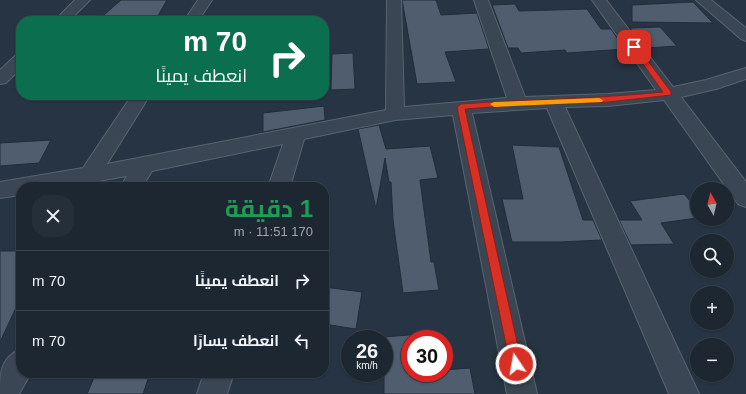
<!DOCTYPE html>
<html lang="ar">
<meta charset="utf-8">
<style>
:root{--surface:#1c2732;--page:#252f3a;--text:#f1f3f6;--muted:#a0a5ac;--line:#3a444d}
body{margin:0;font-family:Helvetica,Cairo,sans-serif;background:var(--page);color:var(--text);direction:rtl;height:100vh;display:flex;flex-direction:column;font-size:15px;white-space:nowrap}
*{box-sizing:border-box;margin:0}
p{font-size:13px;color:var(--muted)}
.icon{flex:none;width:22px;height:22px;fill:none;stroke:currentColor;stroke-width:2;stroke-linecap:round;stroke-linejoin:round}
.map{position:relative;flex:1;overflow:hidden;direction:ltr}
.panel{position:absolute;left:16px;top:182px;width:313px;height:196px;display:flex;flex-direction:column;background:var(--surface);border-radius:16px;box-shadow:0 1px 3px #0004,0 0 0 1px var(--line);direction:rtl}
.panel>*{flex:none}
.hud{position:absolute;left:16px;top:16px;width:313px;height:84px;border-radius:16px;box-shadow:0 1px 3px #0004,0 0 0 1px var(--line);direction:rtl;background:#0b6e4f;color:#fff;overflow:hidden}
.needle{width:26px;rotate:352deg}
.fabs{position:absolute;left:690px;top:182px;display:grid;gap:8px}
.fabs a{display:grid;place-items:center;width:44px;height:44px;border-radius:50%;background:var(--surface);box-shadow:0 1px 3px #0004,0 0 0 1px var(--line);font-size:20px}
.speed{position:absolute;left:341px;top:330px;display:flex;gap:8px;font-size:20px;font-weight:700;text-align:center}
.speed>*{display:grid;place-content:center;width:52px;height:52px;border-radius:50%;background:var(--surface);box-shadow:0 1px 3px #0004,0 0 0 1px var(--line);line-height:1}
.speed small{font-size:10px;font-weight:400}
.speed .limit{border:6px solid #d22;background:#fff;color:#111}
.pin{position:absolute;display:grid;place-items:center;width:34px;height:34px;color:#fff;margin:-17px;border-radius:8px;box-shadow:0 2px 6px #0006}
.me{position:absolute;width:44px;margin:-22px;rotate:348deg;stroke-linejoin:round;filter:drop-shadow(0 0 3px #0008)}
.turn{display:flex;align-items:center;gap:14px;height:84px;padding:0 16px;font-size:18px}
.turn .icon{width:52px;height:52px;stroke-width:2.5}
.turn b{display:block;font-size:28px;line-height:34px}
.round{display:grid;place-items:center;flex:none;width:42px;height:42px;border-radius:16px;background:var(--page)}
.head{display:flex;align-items:center;justify-content:space-between;height:68px;padding:0 16px}
h1{font-size:24px;font-weight:700;line-height:30px;color:#1e9e55}
ul{padding:0;list-style:none}
li{display:flex;align-items:center;gap:12px;height:60px;padding:0 16px;border-top:1px solid var(--line)}
li div{flex:1}
li b{display:block;font-size:15px}
li em{font-style:normal}
.map>svg:first-child{display:block}
.building{fill:#4f5d6f;stroke:#212d3a}
.lines{fill:none;stroke-linecap:round;stroke-linejoin:round}
.minor-casing{stroke:#596470;stroke-width:2}
.tertiary-casing{stroke:#596470;stroke-width:2}
.minor{fill:#3a4653;fill-rule:evenodd}
.tertiary{fill:#3a4653;fill-rule:evenodd}
.route{fill:#d93025;stroke:#8d1f18}
.slow{fill:#f59e0b}
</style>
<div class="map">
<svg width="746" height="394" viewBox="0 0 746 394">
<rect width="100%" height="100%" fill="#263443"/>
<path class="building" d="M121,0H167L155,21H97Z
M402,0H436L441,15L477,13L489,49L445,52L456,82L417,84Z
M693,2L713,23L632,22V5Z
M515,4L519,11L587,9L601,29H611L625,49L567,53L565,50L521,53L518,48H508L492,5Z
M660,27L677,46L645,48L630,28Z
M353,53L355,89L331,90L332,54Z
M324,106L325,120L263,132V113Z
M379,125L386,149L430,146L438,178L420,180L431,262H434L439,290L403,293L393,220L391,182H389L385,158L376,209L358,129Z
M51,140L39,163L0,166V143Z
M512,145L559,147L583,220H593L602,240L560,242H512L502,199H523Z
M684,194L697,209V218L661,223L674,244L631,245L619,220H642L630,201Z
M0,251H21V297L0,342Z
M324,287L362,292L356,329L324,324Z
M435,333L436,339H410V373H444V370L470,368L475,394H384V337Z
M96,373H150L143,394H87Z"/>
<g class="lines">
<defs>
<path id="minor" d="M198,0H212L198,21H184Z
M387,0H401L404,107L507,98L474,0H488L525,97L608,94L656,90L592,0H606L673,87L706,80L746,68V79L716,89L681,97L746,182V207L738,204L664,100L608,106L565,107L699,394H669L547,108L472,113L537,394H507L453,115L395,120L304,139L290,187H268L283,144L152,171L142,187H120L127,176L64,187H21V195L0,198V182L83,168L132,95H150L107,164L386,110Z
M696,0H711L746,28V41L741,39Z
M21,349V373H31L19,394H0C0,373 0,358 21,349Z
M204,373H234L227,394H197Z"/>
<path id="tertiary" d="M75,0H90L69,21H54Z
M21,54V68L6,83L0,84V70L15,56Z"/>
</defs>
<use href="#minor" class="minor-casing"/>
<use href="#tertiary" class="tertiary-casing"/>
<use href="#minor" class="minor"/>
<use href="#tertiary" class="tertiary"/>
</g>
<path class="route" d="M632,45H636L671,92V95L608,102L518,105L465,109L522,364L520,368L516,370L512,368L510,364L457,107L461,104C528,99 596,99 663,92L631,47Z"/>
<path class="slow" d="M599,98L603,100L602,102L494,107L490,104L494,102Z"/>
</svg>
<div class="fabs">
<a><svg class="needle" viewBox="-14 -14 28 28"><path d="M0-13l5 13h-10z" fill="#e53935"/><path d="M0 13l5-13h-10z" fill="#a0a5ac"/></svg></a>
<a><svg class="icon" aria-label="search" viewBox="0 0 24 24"><circle cx="10" cy="10" r="6"/><path d="M15 15l6 6"/></svg></a>
<a>+</a>
<a>−</a>
</div>
<div class="speed"><div>26<small>km/h</small></div><div class="limit">30</div></div>
<div class="pin" style="left:634px;top:47px;background:#d93025"><svg class="icon" aria-label="arrive" viewBox="0 0 24 24"><path d="M6 21V4h12l-3 4 3 4H6"/></svg></div>
<svg class="me" style="left:516px;top:364px" viewBox="-20 -20 40 40"><circle r="17" fill="#d93025" stroke="#fff" stroke-width="3"/><path d="M0-11L8 9 0 5-8 9z" fill="#fff"/></svg>
<div class="hud">
<div class="turn"><svg class="icon" aria-label="right" viewBox="0 0 24 24"><path d="M7 20v-9h11M14 6l5 5-5 5"/></svg><div><b>70 m</b>انعطف يمينًا</div></div>
</div>
<section class="panel">
<div class="head"><div><h1>1 دقيقة</h1><p>170 m · 11:51</p></div><a class="round"><svg class="icon" aria-label="close" viewBox="0 0 24 24"><path d="M6 6l12 12M18 6L6 18"/></svg></a></div>
<ul>
<li><svg class="icon" aria-label="right" viewBox="0 0 24 24"><path d="M7 20v-9h11M14 6l5 5-5 5"/></svg><div><b>انعطف يمينًا</b></div><em>70 m</em></li>
<li><svg class="icon" aria-label="left" viewBox="0 0 24 24"><path d="M17 20v-9H6M10 6l-5 5 5 5"/></svg><div><b>انعطف يسارًا</b></div><em>70 m</em></li>
</ul>
</section>
</div>
